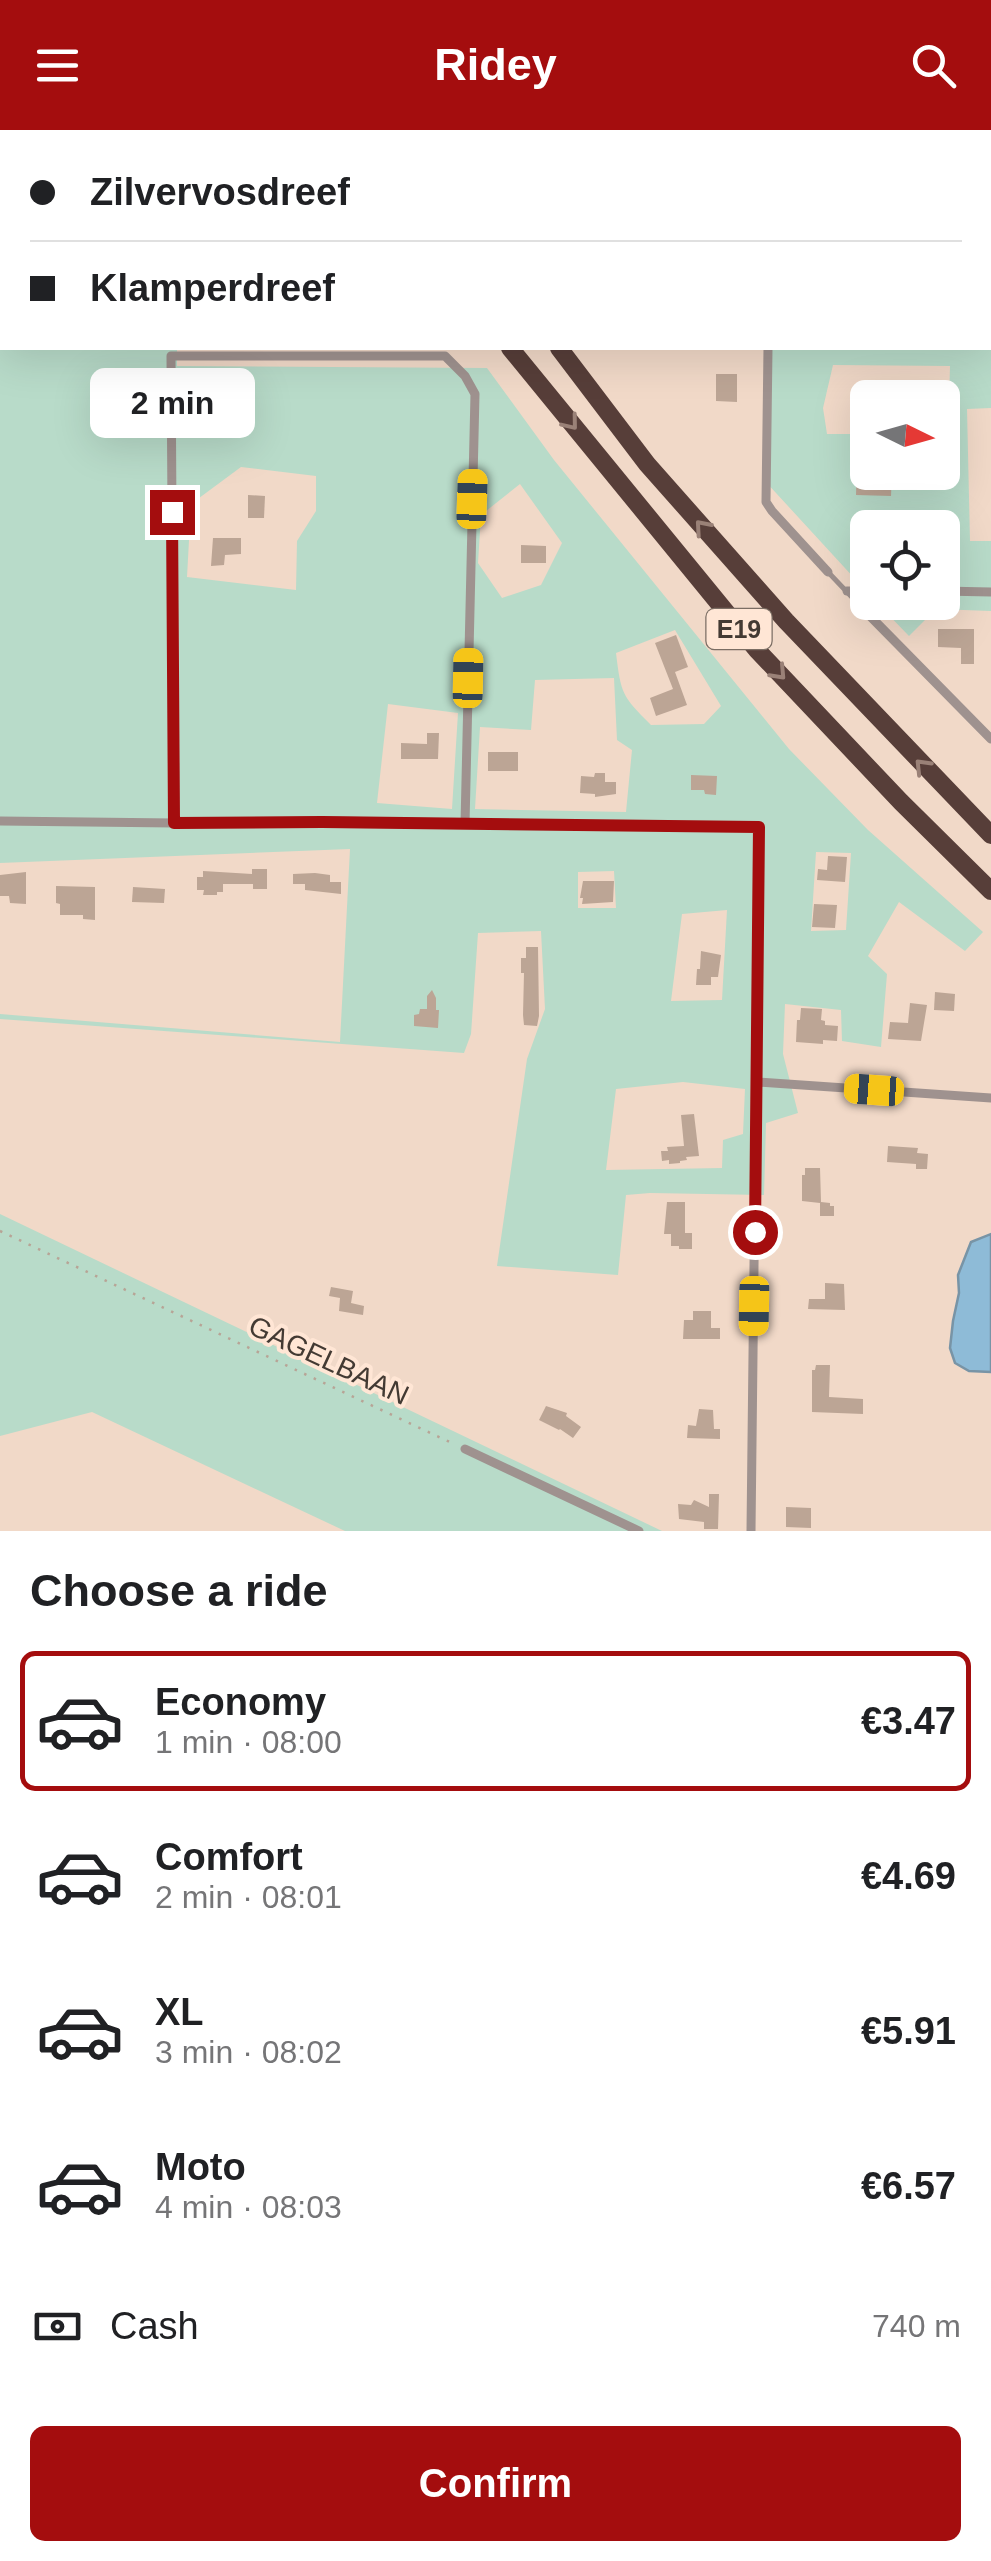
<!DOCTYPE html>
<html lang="en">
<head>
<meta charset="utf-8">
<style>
	:root { --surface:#fff; --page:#f6f6f6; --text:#202124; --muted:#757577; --line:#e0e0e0; --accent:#a40d0e }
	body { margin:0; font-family:Arial,sans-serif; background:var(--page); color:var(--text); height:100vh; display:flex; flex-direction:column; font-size:38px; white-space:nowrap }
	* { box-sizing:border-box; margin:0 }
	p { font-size:32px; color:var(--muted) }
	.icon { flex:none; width:55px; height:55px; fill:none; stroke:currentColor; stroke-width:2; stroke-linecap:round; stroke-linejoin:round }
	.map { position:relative; height:1401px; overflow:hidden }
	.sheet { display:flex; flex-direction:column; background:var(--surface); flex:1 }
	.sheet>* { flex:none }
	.hud { position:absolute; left:0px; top:0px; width:992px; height:220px; box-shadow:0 10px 40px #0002; display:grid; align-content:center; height:220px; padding:0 30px; background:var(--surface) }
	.needle { width:65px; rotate:95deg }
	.buttons { position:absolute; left:850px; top:250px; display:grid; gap:20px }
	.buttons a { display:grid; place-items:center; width:110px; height:110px; border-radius:15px; background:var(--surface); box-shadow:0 10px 40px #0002; font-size:50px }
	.end { position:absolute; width:45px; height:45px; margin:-22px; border:12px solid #a40d0e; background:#fff; box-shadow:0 0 0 5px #fff }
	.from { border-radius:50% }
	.bubble { position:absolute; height:70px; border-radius:15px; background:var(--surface); box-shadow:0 10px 40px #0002; font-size:32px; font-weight:700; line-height:70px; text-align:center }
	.car { position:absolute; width:30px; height:60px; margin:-30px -15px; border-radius:12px; box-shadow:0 0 8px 2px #0007; background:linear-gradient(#f5c518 24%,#345 0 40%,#f5c518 0 76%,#345 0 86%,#f5c518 0) }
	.hud b { display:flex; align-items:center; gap:35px; height:95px; font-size:38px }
	.hud b+b { border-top:2px solid var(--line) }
	.hud i { width:25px; height:25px; background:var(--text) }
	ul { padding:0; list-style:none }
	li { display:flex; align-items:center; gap:30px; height:140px; margin:0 20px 15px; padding:0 10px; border:5px solid transparent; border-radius:15px }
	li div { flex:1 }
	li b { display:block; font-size:38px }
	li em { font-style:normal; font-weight:700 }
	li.current { border-color:var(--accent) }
	li>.icon { width:90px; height:90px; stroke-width:1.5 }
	h2 { padding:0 30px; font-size:45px; line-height:120px }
	.pay { display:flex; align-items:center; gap:25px; height:110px; padding:0 30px; font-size:38px }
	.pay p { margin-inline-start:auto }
	.button { display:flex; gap:20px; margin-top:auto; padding:20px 30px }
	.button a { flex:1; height:115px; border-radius:15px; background:var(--accent); color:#fff; font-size:40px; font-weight:700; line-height:115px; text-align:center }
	header { display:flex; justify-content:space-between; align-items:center; height:130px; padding:0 30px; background:var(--accent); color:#fff; font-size:45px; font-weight:700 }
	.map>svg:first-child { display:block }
	.green { fill:#b8dbc9; fill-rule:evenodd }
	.water { fill:#8ebbd7; stroke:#7894a6; stroke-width:2.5 }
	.building { fill:#bca595 }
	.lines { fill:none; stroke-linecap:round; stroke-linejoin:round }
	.path { stroke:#b7a496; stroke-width:2.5; stroke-dasharray:2.5 8; stroke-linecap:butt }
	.lane { stroke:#9f928f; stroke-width:5 }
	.street { stroke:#9f928f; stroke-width:9 }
	.highway { stroke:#573e39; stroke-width:18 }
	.oneway { stroke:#9a8177 }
	.route { stroke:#a40d0e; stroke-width:12 }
	.labels { text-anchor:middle; stroke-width:8; stroke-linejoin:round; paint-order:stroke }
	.shield { fill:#ffe6d5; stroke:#7b6e64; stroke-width:2.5 }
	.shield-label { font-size:25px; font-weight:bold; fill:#433a33 }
	.street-label { font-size:28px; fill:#433a33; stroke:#ffe6d5 }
</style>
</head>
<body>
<header><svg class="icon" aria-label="menu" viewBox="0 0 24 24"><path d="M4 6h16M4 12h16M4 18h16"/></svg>Ridey<svg class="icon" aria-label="search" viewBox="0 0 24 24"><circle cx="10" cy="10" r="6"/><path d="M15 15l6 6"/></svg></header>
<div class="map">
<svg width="991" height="1401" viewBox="0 0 991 1401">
	<rect width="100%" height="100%" fill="#f1d9c8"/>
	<!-- green -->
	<g class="green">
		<path d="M0,0H308L307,2H2V78H0Z"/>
		<path d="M2,115V218H177V236L487,238L554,330L789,619L868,700L983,802L965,821L899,772L868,826L887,844L881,917L842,911L841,880L785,874L783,924L798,983L766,993L764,1065L650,1063L626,1065L618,1145L497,1136L527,929L545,879L541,801L478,803L471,904L464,923L0,889V884L340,912L350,719L0,733V116ZM241,337L316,346V381L297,411L296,460L187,447L191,374ZM520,354L562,413L541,455L502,468L478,433L481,385ZM675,500L721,576L704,594L651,595C622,566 621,564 616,523ZM614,548L617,610L632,620L626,682L475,679L480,597L531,600L535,550ZM388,574L458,583L452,679L377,673ZM816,722L851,723L846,800L811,801ZM614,741L616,778H578V742ZM727,780L722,870L671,871L682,784ZM683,952L745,959L743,1004L723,1010L722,1038L606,1040L616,959Z"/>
		<path d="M991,142V278L967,279L970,411H991V481L936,479L909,506L877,473L942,472V398H868L867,462L765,351L768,218H990ZM833,235L950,236L948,304L943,305L942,342H868L867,304H827L823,278Z"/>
		<path d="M0,1084L662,1401H345L92,1282L0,1306Z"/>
	</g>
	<!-- water -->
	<path class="water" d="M991,1104V1242L969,1241L955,1233L950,1218L953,1191L959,1163L958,1145L971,1112Z"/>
	<!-- building -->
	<g class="building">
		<path d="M716,244H737V272L716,271Z"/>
		<path d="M857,328H868V342H892L891,366L856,365Z"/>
		<path d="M248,365L265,366L264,388H248Z"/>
		<path d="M213,408H241V424L225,425L224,435L211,436Z"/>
		<path d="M521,415L546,416V433H521Z"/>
		<path d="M938,499H974V534H961V518L938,517Z"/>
		<path d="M676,505L688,537L675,542L687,575L656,586L650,568L673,559L655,513Z"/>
		<path d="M427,603H439L438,629H401V613L427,614Z"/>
		<rect x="488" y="622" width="30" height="19"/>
		<path d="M595,643H605V652H616V664L595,667V664L580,663L581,646L594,647Z"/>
		<path d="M691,645L717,646L716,665L705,664L704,660H691Z"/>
		<path d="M828,726L847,727L845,752L817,750L818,739L827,740Z"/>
		<path d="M252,739H267V759H253V754H223V762H217V765H203L204,760H197V747H203V741L252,744Z"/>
		<path d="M26,742V774L10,773L9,766H0V745Z"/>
		<path d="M315,743L330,745V752H341V764L305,760V754H293V744Z"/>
		<path d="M583,751H614L613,772L582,774L583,768H580Z"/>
		<path d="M56,756L95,757V790L83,789V785H60V774L56,773Z"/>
		<path d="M133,757L165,759L164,773L132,772Z"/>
		<path d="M814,774L837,775L835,798L812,797Z"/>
		<path d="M526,817H538L539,886L537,896L524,895L523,885L524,843H521V828H526Z"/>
		<path d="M701,821L721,825L718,847H711V855H696L697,839H700Z"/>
		<path d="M432,860L436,868V880H439L438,898L414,896V885L419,884L420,879H427V866Z"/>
		<path d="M935,862L955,864L954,881L934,880Z"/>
		<path d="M910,873L927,875L921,911L888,909L890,892L908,893Z"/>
		<path d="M801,878L822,879L821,890L825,891V895L838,896L837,911L823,910V914L796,912L797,890H800Z"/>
		<path d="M694,984L699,1026L686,1027L687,1030L680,1031V1033L669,1034V1030L662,1031L661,1021H668L667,1017L684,1016L681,985Z"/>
		<path d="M888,1016L918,1018L917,1023L928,1024L927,1039H916V1034L887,1032Z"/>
		<path d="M805,1038H820L821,1072L830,1073V1076H834V1086H820V1073L802,1071V1045H805Z"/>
		<path d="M667,1072H685V1103H692V1119H679V1116H671V1104H664Z"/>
		<path d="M825,1153L844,1154L845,1180L808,1179L809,1169H825Z"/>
		<path d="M331,1157L353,1161L351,1173L364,1176L363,1185L339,1181L340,1168L329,1166Z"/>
		<path d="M693,1181H711V1198H720V1209H683L684,1190H693Z"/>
		<path d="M816,1235H830L829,1267L863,1269V1284L812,1282V1240H815Z"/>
		<path d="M546,1276L567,1283L566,1286L581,1297L573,1308L560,1299L559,1300L539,1290Z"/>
		<path d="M699,1279L713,1280L714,1299H720V1309L687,1308L688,1295L696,1296Z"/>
		<path d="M709,1364H719L718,1399H704V1392L679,1389L678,1374L691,1375L694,1370L709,1377Z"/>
		<path d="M786,1377L811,1378V1398L786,1397Z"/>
	</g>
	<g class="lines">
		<!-- path -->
		<path class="path" d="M0,1101L456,1315"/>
		<!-- lane -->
		<path class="lane" d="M828,442L866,482"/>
		<!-- street -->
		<g class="street">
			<path d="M714,2L739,0"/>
			<path d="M883,2V0"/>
			<path d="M0,90H2"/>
			<path d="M768,218L766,372L772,381L828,442"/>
			<path d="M847,461H868"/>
			<path d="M942,461L991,462"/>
			<path d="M866,482L991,609"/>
			<path d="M0,691L174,693L322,691L759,697L751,1401"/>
			<path d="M174,693L171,226H445L465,246L475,264L465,694"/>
			<path d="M757,952L991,968"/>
			<path d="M465,1319L639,1401"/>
		</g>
		<!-- highway -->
		<g class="highway">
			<path d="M355,0L356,2"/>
			<path d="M405,0L407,2"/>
			<path d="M510,218L757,520L901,672L991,761"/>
			<path d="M559,218L647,334L786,491L991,705"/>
		</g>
	</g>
	<!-- one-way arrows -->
	<defs><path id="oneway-chevron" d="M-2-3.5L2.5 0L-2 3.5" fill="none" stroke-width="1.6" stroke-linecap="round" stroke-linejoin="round" transform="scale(2.5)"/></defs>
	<g class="oneway">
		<use href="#oneway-chevron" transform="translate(571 293) rotate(51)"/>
		<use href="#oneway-chevron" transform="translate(702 397) rotate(-131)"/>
		<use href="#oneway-chevron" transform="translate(779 543) rotate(47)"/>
		<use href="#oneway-chevron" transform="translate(922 636) rotate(-134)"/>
	</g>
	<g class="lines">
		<!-- route -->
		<path class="route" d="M172,382L174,693L322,692L759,697L755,1102"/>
	</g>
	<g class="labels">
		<!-- shield labels -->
		<rect class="shield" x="706.5" y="479" width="65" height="40" rx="8"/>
		<g class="shield-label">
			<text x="739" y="508">E19</text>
		</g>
		<!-- street labels -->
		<g class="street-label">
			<text transform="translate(329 1230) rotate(25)" y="10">GAGELBAAN</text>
		</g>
	</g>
</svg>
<div class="buttons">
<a><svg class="needle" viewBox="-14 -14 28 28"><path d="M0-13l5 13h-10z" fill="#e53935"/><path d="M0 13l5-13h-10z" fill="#757577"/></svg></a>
<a><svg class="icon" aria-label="locate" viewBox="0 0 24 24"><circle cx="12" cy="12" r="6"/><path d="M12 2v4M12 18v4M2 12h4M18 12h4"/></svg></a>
</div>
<i class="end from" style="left:755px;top:1102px"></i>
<i class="end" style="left:172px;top:382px"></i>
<div class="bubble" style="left:90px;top:238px;width:165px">2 min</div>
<i class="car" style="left:472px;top:369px;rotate:2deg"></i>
<i class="car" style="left:468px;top:548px;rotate:1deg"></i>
<i class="car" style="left:874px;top:960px;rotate:274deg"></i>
<i class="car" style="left:754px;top:1176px;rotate:181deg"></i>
<div class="hud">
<b><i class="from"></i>Zilvervosdreef</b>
<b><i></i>Klamperdreef</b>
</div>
</div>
<section class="sheet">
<h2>Choose a ride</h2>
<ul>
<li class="current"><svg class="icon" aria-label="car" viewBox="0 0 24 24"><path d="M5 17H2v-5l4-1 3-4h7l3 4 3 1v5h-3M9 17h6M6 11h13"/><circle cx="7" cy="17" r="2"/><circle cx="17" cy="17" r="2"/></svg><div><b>Economy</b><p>1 min · 08:00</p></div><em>€3.47</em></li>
<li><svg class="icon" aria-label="car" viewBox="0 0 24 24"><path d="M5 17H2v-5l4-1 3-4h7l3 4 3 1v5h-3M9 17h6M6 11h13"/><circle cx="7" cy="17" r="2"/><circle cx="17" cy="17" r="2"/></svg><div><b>Comfort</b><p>2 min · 08:01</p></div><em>€4.69</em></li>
<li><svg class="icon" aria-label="car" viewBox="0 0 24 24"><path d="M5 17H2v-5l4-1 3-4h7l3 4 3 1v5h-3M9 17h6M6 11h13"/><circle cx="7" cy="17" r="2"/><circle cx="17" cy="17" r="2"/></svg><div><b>XL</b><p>3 min · 08:02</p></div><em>€5.91</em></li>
<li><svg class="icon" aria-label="car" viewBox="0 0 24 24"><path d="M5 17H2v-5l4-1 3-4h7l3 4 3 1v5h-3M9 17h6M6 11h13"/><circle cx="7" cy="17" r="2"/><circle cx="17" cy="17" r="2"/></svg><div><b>Moto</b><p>4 min · 08:03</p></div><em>€6.57</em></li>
</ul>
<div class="pay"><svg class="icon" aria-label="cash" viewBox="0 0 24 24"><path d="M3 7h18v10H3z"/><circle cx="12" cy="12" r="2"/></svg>Cash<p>740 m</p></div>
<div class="button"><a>Confirm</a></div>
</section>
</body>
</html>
